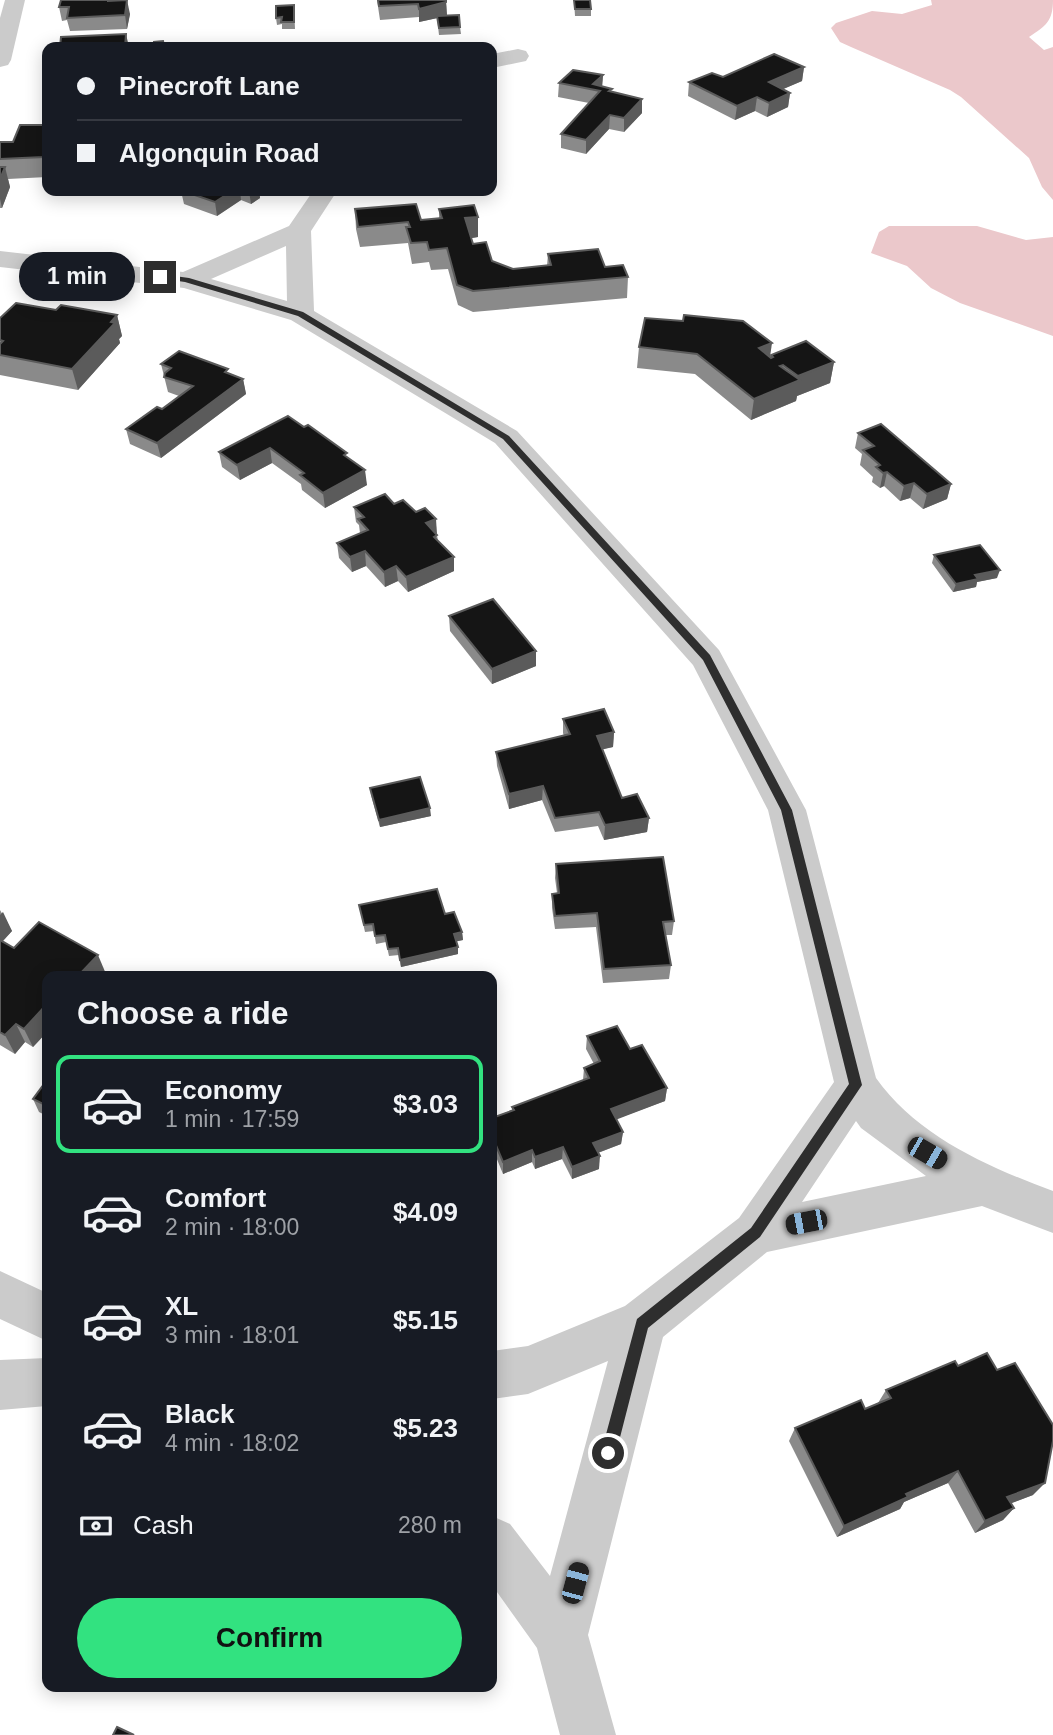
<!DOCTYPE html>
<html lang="en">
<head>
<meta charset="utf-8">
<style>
	:root { --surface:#171b24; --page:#20242c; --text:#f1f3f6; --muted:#9ea1a6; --line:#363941; --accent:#32e280 }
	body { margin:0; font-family:Helvetica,sans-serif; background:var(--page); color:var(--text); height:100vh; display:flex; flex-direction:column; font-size:26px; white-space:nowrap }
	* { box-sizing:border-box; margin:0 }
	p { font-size:23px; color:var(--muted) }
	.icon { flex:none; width:38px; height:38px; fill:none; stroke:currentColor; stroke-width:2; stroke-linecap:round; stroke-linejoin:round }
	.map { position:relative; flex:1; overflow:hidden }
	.panel { position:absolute; left:42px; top:971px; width:455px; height:721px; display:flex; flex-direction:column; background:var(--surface); border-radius:14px; box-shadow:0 4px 18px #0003 }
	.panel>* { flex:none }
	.top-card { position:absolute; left:42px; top:42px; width:455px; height:154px; border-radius:14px; box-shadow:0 4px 18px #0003; display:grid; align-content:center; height:154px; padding:0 35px; background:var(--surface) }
	.end { position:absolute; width:32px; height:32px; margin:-16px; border:9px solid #2e2e2e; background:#fff; box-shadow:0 0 0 4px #fff }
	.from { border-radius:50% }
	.bubble { position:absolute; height:49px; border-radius:24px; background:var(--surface); box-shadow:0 4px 18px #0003; font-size:23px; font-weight:700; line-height:49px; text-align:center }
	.car { position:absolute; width:21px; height:42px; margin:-21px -10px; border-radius:9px; box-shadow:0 0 5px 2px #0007; background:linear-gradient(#222 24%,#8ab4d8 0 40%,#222 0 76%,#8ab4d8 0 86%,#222 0) }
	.top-card b { display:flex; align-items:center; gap:24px; height:66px; font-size:26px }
	.top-card b+b { border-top:2px solid var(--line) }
	.top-card i { width:18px; height:18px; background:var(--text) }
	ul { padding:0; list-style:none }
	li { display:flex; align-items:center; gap:21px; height:98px; margin:0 14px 10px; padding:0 21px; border:4px solid transparent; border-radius:14px }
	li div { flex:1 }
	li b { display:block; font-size:26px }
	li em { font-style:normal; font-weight:700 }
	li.selected { border-color:var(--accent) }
	li>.icon { width:63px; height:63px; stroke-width:1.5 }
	h2 { padding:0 35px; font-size:32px; line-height:84px }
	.pay { display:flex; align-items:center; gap:18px; height:77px; padding:0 35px; font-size:26px }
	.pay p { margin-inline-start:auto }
	.button { display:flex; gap:14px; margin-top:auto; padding:14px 35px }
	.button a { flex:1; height:80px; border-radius:42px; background:var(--accent); color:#111; font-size:28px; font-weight:700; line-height:80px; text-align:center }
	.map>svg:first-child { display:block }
	.water { fill:#ebc8cb }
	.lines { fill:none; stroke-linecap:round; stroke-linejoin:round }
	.street { fill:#cbcbcb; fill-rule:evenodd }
	.wall { fill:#8a8a8a }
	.shaded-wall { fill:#5b5b5b }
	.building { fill:#151515; stroke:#5b5b5b; stroke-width:2 }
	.route { fill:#2e2e2e }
</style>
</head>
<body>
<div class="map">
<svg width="1053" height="1735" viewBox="0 0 1053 1735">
	<rect width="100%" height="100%" fill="#fff"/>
	<!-- water -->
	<g class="water">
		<path d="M931,0H1053C1053,21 1046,26 1029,37L1044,50L1053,47V200L1042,187L1029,158L961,97L950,90L851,47L840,42L831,28L836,23L872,11L902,14L932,5Z"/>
		<path d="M889,226H977L1026,240L1053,237V336L960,303L931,288L907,266L871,253L879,232Z"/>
	</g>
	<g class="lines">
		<!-- street -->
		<g class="street">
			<path d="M5,0H25L11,60L8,65L0,67V18Z"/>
			<path d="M518,49L526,51L529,56L526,61L492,68V54Z"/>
			<path d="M313,191H337L311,231L314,311L517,431L719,650L806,810L876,1078C917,1136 988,1167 1053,1191V1233L982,1206L767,1252L663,1337L588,1635L616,1735H560L537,1648L492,1585V1516L510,1524L550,1576L608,1361L528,1394L492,1399V1351L528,1346L625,1306L739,1218L834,1082L768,810L693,665L495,443L291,320L184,288L0,267V251L183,272L289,226ZM286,246L287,301L211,279ZM856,1121L861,1128L926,1176L802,1202Z"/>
			<path d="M0,1271L47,1293V1341L0,1319Z"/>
			<path d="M47,1358V1406L0,1410V1360Z"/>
		</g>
	</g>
	<!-- wall -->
	<g class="wall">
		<path d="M61,0H113L130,14L127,29L70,31L67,20L62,21L59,7Z"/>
		<path d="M377,0H446L447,16L460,27L461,34L439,35L437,18L419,22V17L380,20Z"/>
		<path d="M574,0L591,9V16H575Z"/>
		<path d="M294,5L295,29H282V24L277,25L276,18Z"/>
		<path d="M804,67L802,81L783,89L790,93L788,107L767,117L755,111L735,120L688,96L689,82Z"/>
		<path d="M603,75L602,86L612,92L642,99V113L624,132L609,129L586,154L561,148V134L589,103L558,97L559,83Z"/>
		<path d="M47,125V177L8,179L10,187L2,208H0V142H13Z"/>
		<path d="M181,191H259L260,198L251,204L241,200L217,216L184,204Z"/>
		<path d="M355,209L421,220L439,218V209L478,217V237L471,238L473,244L492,261L513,269L547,266L548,254L605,267L628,277L627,298L473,312L458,305L448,269L431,270L429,262L412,264L408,243L360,247L356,229Z"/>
		<path d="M56,310L117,315L122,336L119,339L120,343L78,390L0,375V318Z"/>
		<path d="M639,347L770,357L771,355L834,362L830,383L797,396L796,401L751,420L695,374L637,368Z"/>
		<path d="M161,364L229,373L243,379L246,394L161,458L130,444L126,429L162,409L179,396L168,392Z"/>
		<path d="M288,416L348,458L367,485L325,508L302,490L301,484L272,463L240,480L222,467L219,452Z"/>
		<path d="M858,433L951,484L947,499L923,509L910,498L900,501L884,486L880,488L872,482L873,477L860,465L862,454L855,448Z"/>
		<path d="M394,504L437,535L438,541L454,571L408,592L398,581L385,587L366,566L352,572L339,558L337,543L360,533L359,525L356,522L354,507Z"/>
		<path d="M934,555L997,578L977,582L976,587L953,592L932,563Z"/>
		<path d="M449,616L536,651V666L492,684L450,631Z"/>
		<path d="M563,719L614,732L613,747L602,749L622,798L649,818L647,832L604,840L598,826L555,832L542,800L509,809L497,766L496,752L564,736L563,733Z"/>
		<path d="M370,788L431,816L380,827L371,795Z"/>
		<path d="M556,864L674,921L672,935H666L671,965L669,979L603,983L596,927L555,929L552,908V894L557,893L555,878Z"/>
		<path d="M359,905L445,914L462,932L463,940L456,941L458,954L401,967L399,955L389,956L386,942L376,944L374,931L365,932Z"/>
		<path d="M0,910L12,931L3,941L14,948L106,974L47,976V1032L33,1047L25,1042L15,1054L0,1045Z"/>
		<path d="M587,1036L630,1049L667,1088L665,1101L616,1119L623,1132L621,1144L598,1153L599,1169L572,1179L562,1159L535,1169L532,1162L503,1174L492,1147V1118L512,1110V1107L583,1080L584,1068L594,1064L586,1049Z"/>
		<path d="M47,1080V1116L39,1112L33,1099Z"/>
		<path d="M886,1390L1033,1495L1011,1503L1014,1508L1003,1520L975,1533L948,1483L904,1502L900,1509L837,1537L789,1441L795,1428L865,1409L878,1403Z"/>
	</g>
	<!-- shaded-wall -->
	<g class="shaded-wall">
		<path d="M127,0L130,14L127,29L125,15Z"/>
		<path d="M446,2L447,16L419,22V9Z"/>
		<path d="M126,34L129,47H125Z"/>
		<path d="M804,67L802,81L767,96L769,82Z"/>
		<path d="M603,75L602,88L593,84Z"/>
		<path d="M790,93L788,107L767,117L769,103Z"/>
		<path d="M757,97L755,111L735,120L737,106Z"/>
		<path d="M642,99V113L624,132V118Z"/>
		<path d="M610,115L609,129L586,154V140Z"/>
		<path d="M47,147V171L44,157Z"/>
		<path d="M5,167L10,187L2,208L0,199V179Z"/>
		<path d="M232,191H240L241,200L217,216L215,202Z"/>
		<path d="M249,191H259L260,198L251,204Z"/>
		<path d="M478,217V237L466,239L465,218Z"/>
		<path d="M117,315L122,336L119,339L120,343L78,390L72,369Z"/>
		<path d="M772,343L769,364L759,348Z"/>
		<path d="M834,362L830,383L797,396L796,401L751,420L754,399L798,381V376Z"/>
		<path d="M243,379L246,394L161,458L157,443Z"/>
		<path d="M270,448L272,463L240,480L237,465Z"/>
		<path d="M365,470L367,485L325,508L323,493Z"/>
		<path d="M887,472L884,486L880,488L883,473Z"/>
		<path d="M914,483L910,498L900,501L904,486Z"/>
		<path d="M951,484L947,499L923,509L927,494Z"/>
		<path d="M436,519L437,534L426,523Z"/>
		<path d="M365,551L366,566L352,572L350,557Z"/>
		<path d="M454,557V571L408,592L406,577Z"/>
		<path d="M396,566L398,581L385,587L384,572Z"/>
		<path d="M1000,570L997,578L977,582L976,587L953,592L956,584L975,575Z"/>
		<path d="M536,651V666L492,684V669Z"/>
		<path d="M614,732L613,747L596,751L597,736Z"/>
		<path d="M543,786L542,800L509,809V794Z"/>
		<path d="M430,808L431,816L380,827L379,820Z"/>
		<path d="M649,818L647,832L604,840L605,825Z"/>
		<path d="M3,912L12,931L0,944V915Z"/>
		<path d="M462,932L463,940L454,942V934Z"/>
		<path d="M458,947V954L401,967L400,960Z"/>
		<path d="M98,955L106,974L103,976H78Z"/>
		<path d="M47,1004V1032L33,1047L24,1029Z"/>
		<path d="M16,1024L25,1042L15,1054L5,1035Z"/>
		<path d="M667,1088L665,1101L610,1122L611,1109Z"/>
		<path d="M623,1132L621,1144L592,1155L593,1143Z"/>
		<path d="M563,1147L562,1159L535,1169V1157Z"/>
		<path d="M532,1150V1162L503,1174V1162Z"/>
		<path d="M600,1156L599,1169L572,1179V1167Z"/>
		<path d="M958,1471L948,1483L904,1502L900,1509L837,1537L844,1526L906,1494Z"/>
		<path d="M1045,1483L1033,1495L996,1509L1007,1497Z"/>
		<path d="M1014,1508L1003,1520L975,1533L985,1521Z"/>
	</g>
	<!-- building -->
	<g class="building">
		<path d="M61,0H108V1L127,0L125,15L67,18L69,7H59Z"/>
		<path d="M378,0H446V2L419,9L418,4L379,6Z"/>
		<path d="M574,0H590L591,9H575Z"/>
		<path d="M294,5V22H281L282,17L276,18V6Z"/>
		<path d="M459,15L460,27L439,28L437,16Z"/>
		<path d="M126,34L125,47H60L61,37Z"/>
		<path d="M163,41L164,47H154V42Z"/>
		<path d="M774,54L804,67L769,82L790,93L769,103L757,97L737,106L689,82L712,73L723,77Z"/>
		<path d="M573,70L603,75L593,84L612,89L609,91L642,99L624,118L610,115L586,140L561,134L600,91L559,83Z"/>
		<path d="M20,125H47V147L44,157L0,159V142H13Z"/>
		<path d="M0,167H5L0,179Z"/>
		<path d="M183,191H232L215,202Z"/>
		<path d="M416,204L421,220L442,218L439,209L474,205L478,217L465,218L473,244L486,242L492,261L513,269L551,265L548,254L598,249L605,267L623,265L628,277L473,291L457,285L447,248L429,250L427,242L411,243L406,227H410L408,222L358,227L355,209Z"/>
		<path d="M16,303L56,310L61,305L117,315L111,322L115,323L72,369L0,355V344L3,341L0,340V318Z"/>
		<path d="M684,315L743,321L772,343L759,348L771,358L773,357L771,355L806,341L834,362L798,376L783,365L780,366L800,380L754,399L697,354L639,347L645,318L683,321Z"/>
		<path d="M179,351L228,369L225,372L243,379L157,443L126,429L157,407L162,409L193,386L164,377L165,373L171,368L161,364Z"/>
		<path d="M288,416L304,427L308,425L347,453L344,455L365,470L323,493L300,475L304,473L270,448L237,465L219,452Z"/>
		<path d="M881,424L951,484L927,494L914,483L904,486L887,472L883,473L876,467L880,465L863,450L874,446L858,433Z"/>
		<path d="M385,494L394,504L403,500L416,512L425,508L436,519L426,523L437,535L434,537L454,557L406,577L396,566L384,572L365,551L350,557L337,543L368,530L358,519L364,517L354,507Z"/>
		<path d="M980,545L1000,570L975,575L978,579L956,584L934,555Z"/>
		<path d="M493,599L536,651L492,669L449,616Z"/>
		<path d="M604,709L614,732L597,736L622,798L637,794L649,818L605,825L599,812L555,818L543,786L509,794L496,752L570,734L563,719Z"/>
		<path d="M420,777L430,808L379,820L370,788Z"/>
		<path d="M663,857L674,921L663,922L671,965L604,969L597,913L555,916L552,894L559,893L556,864Z"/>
		<path d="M437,889L445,914L454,912L462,932L454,934L458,947L400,960L398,948L388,949L385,935L375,936L373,924L364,925L359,905Z"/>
		<path d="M39,922L98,955L78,976H47V1004L24,1029L16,1024L5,1035L0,1032V940L14,948Z"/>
		<path d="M617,1026L630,1049L642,1045L667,1088L611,1109L623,1132L593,1143L600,1156L572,1167L563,1147L535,1157L532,1150L503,1162L492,1136V1118L514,1110L512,1107L589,1078L584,1068L600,1061L587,1036Z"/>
		<path d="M47,1080V1106L33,1099Z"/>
		<path d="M987,1353L997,1370L1015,1363L1053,1425V1441L1045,1483L1007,1497L1014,1508L985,1521L958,1471L906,1494L908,1497L844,1526L795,1428L861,1400L865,1409L891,1398L886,1390L955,1361L958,1366Z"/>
		<path d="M117,1727L134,1735H113Z"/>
	</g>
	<!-- route -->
	<path class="route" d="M160,274L189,278L303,312L509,436L710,655L792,810L862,1085L760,1237L648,1328L616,1453L614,1459L608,1461L603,1459L601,1453L637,1319L751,1228L849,1084L781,810L703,660L503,439L298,316L185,282L157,278Z"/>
</svg>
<i class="end from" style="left:608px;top:1453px"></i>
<i class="end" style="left:160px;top:277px"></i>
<div class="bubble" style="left:19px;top:252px;width:116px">1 min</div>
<i class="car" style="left:927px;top:1153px;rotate:120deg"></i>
<i class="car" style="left:806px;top:1222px;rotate:259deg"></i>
<i class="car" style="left:575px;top:1583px;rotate:15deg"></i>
<div class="top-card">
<b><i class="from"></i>Pinecroft Lane</b>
<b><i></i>Algonquin Road</b>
</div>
<section class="panel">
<h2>Choose a ride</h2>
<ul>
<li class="selected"><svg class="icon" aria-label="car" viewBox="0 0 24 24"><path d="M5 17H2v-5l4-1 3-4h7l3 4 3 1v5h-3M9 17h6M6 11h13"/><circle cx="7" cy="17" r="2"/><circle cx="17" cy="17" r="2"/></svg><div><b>Economy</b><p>1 min · 17:59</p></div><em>$3.03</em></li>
<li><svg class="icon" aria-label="car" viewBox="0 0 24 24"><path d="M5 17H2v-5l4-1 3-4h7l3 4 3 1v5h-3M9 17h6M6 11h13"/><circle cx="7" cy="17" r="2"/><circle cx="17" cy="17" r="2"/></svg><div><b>Comfort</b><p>2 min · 18:00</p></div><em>$4.09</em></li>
<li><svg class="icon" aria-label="car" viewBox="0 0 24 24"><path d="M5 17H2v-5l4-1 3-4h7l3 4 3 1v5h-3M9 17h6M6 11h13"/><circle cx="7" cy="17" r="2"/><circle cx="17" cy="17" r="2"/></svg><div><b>XL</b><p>3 min · 18:01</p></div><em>$5.15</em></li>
<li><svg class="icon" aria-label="car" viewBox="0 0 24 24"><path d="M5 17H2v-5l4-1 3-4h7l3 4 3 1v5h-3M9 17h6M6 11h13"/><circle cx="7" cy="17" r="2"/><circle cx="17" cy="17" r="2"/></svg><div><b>Black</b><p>4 min · 18:02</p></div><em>$5.23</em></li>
</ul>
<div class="pay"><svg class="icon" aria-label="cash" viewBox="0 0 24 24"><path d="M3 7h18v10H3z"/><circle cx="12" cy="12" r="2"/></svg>Cash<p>280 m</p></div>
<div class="button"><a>Confirm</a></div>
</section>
</div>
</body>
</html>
